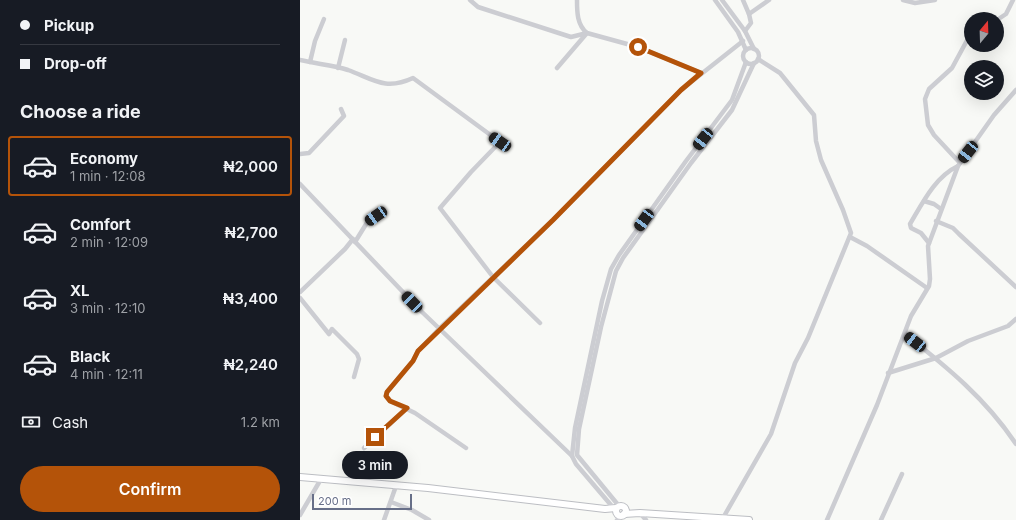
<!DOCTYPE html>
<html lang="en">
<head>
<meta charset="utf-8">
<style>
	:root { --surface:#171b24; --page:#242831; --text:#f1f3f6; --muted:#9ea1a6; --line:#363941; --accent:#b45309 }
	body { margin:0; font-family:Inter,sans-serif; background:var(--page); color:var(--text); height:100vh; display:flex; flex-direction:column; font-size:15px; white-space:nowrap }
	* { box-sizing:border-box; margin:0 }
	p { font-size:13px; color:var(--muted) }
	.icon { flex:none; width:22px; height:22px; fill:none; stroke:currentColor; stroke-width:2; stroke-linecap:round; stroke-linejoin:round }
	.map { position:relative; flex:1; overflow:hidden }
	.panel { display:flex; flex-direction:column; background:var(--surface); width:300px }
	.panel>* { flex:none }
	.hud { display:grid; align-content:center; height:88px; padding:0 20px; background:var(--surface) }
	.needle { width:26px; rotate:19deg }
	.fabs { position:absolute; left:664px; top:12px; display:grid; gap:8px }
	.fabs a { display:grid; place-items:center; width:40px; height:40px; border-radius:50%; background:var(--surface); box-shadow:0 4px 16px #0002; font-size:20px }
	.scale { position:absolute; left:12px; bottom:10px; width:100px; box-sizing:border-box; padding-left:4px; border:2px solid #676f88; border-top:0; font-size:11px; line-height:14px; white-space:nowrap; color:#676f88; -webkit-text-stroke:3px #fff; paint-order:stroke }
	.end { position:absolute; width:18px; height:18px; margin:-9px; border:5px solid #b45309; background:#fff; box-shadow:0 0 0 2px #fff }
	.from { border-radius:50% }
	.bubble { position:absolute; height:28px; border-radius:14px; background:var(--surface); box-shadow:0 4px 16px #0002; font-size:13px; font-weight:600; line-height:28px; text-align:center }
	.car { position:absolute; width:12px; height:24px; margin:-12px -6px; border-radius:5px; box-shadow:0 0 3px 1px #0007; background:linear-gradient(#222 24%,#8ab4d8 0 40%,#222 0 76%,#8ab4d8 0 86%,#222 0) }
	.hud b { display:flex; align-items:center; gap:14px; height:38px; font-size:15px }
	.hud b+b { border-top:1px solid var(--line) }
	.hud i { width:10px; height:10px; background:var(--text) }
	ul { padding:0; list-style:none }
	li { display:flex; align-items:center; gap:12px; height:60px; margin:0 8px 6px; padding:0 12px; border:2px solid transparent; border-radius:4px }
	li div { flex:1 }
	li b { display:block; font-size:15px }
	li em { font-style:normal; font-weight:600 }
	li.current { border-color:var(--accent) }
	li>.icon { width:36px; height:36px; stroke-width:1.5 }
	h2 { padding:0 20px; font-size:18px; line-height:48px }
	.pay { display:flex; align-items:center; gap:10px; height:44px; padding:0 20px; font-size:15px }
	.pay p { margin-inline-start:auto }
	.primary-button { display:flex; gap:8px; margin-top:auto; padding:8px 20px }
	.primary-button a { flex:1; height:46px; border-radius:24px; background:var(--accent); color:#fff; font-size:16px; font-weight:600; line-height:46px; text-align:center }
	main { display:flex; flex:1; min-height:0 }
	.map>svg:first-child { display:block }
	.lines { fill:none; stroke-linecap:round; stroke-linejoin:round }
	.major-casing { stroke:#bcbec3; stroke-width:8 }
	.minor { stroke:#cccdd2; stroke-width:4.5 }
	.major { stroke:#fff; stroke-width:6 }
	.route { stroke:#b45309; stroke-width:5 }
</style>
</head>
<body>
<main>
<section class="panel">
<div class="hud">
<b><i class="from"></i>Pickup</b>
<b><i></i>Drop-off</b>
</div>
<h2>Choose a ride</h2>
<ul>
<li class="current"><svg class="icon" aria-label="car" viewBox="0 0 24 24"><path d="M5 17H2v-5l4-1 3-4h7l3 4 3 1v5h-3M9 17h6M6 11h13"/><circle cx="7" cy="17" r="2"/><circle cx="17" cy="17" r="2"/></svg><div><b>Economy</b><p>1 min · 12:08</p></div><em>₦2,000</em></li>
<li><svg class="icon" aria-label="car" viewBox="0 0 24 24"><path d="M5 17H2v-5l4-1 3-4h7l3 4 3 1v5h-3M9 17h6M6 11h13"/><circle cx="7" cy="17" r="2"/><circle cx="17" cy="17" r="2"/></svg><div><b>Comfort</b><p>2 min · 12:09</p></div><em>₦2,700</em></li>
<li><svg class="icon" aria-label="car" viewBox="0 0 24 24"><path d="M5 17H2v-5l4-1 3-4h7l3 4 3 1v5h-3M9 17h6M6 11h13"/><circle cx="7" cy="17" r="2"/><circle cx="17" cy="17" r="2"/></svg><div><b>XL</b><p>3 min · 12:10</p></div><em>₦3,400</em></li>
<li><svg class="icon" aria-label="car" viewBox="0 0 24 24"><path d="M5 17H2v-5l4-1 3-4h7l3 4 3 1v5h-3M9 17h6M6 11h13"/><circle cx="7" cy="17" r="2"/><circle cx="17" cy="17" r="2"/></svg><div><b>Black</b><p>4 min · 12:11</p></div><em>₦2,240</em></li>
</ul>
<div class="pay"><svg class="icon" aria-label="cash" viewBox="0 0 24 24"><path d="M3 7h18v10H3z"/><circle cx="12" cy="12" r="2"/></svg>Cash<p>1.2 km</p></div>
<div class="primary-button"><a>Confirm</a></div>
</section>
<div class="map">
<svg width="716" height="520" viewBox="0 0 716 520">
	<rect width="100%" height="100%" fill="#f8f9f6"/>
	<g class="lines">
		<defs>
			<g id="major">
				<path d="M0,477L128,488L305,509L316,508"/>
				<circle cx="321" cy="511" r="5"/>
				<path d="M324,514L340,513L449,520"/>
			</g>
		</defs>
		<!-- major casing -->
		<use href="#major" class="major-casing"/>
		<!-- minor -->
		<g class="minor">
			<path d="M170,0L178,7L271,37L287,33L257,68"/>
			<path d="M277,0C277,12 277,25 287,33L338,47L401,73"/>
			<path d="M415,0L438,32L446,50"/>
			<path d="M422,0L445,31L454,49"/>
			<path d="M443,0L449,14L451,23L445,31"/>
			<path d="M603,0L615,3L635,0"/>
			<path d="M449,14L469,0"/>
			<path d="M697,20L706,14L713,0"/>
			<circle cx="451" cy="56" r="8"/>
			<path d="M0,60C16,64 33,65 48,70C73,79 85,91 113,78L200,142L171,172L140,208L193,277L240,323"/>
			<path d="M10,62L15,41L24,19"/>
			<path d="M38,68L45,40"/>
			<path d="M0,154L9,153L44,116L41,109"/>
			<path d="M660,163L634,135L628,125L625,99L629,89L652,68L671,33"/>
			<path d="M0,184L122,312L272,456"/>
			<path d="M624,201L634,204L641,209"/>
			<path d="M636,221L653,228L659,234L716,287"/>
			<path d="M550,237L567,246L627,288"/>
			<path d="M55,242L68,221L84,210"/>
			<path d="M629,243L621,233L611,228L610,224C623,202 635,177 658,166"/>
			<path d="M0,292L45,249L53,239"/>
			<path d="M0,298L29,334L32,329L57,354L59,359L54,377"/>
			<path d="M605,334C647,367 686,399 716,444"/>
			<path d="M588,373L636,358L668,341L708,326L716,319"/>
			<path d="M64,448L107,408"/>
			<path d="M166,448L115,413L90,401L86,396L87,392L113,361L118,351L139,329L253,220L381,90L443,41"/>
			<path d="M91,502L112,510L129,520"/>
			<path d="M319,506L277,455L279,429L301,327L316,271L323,258L391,163L432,110L454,63"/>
			<path d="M316,511L276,464L272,456L275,428L302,301L311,269L319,255L386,161L432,100L446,62"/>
			<path d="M340,513L346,520"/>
			<path d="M0,515L21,479"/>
			<path d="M423,518L471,434L495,363L508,338L551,233L543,210L521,160L516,141L514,115L480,73L458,59"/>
			<path d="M84,520L96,486"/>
			<path d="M317,520L321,516"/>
			<path d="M527,520L577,405L611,316L629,286L630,279L628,246L658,166L694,115L716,90"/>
			<path d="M581,520L602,474"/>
		</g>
		<!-- major -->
		<use href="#major" class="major"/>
	</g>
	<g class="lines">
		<!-- route -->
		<path class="route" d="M75,437L107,408L90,401L86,396L87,392L113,361L118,351L253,220L381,90L401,73L338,47"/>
	</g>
</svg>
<div class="fabs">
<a><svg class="needle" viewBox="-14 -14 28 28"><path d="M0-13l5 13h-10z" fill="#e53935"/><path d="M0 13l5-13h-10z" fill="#9ea1a6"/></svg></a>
<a><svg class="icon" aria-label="layers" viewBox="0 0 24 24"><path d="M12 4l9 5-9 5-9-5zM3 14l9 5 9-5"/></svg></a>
</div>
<div class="scale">200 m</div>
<i class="end from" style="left:338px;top:47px"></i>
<i class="end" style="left:75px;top:437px"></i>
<div class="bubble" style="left:42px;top:451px;width:66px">3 min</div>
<i class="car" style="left:403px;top:139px;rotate:218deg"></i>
<i class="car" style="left:200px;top:142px;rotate:304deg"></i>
<i class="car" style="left:668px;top:152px;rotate:218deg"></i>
<i class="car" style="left:76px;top:216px;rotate:236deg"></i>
<i class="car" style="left:344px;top:220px;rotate:216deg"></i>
<i class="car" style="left:112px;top:302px;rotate:316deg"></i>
<i class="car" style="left:615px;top:342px;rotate:308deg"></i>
</div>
</main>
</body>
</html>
